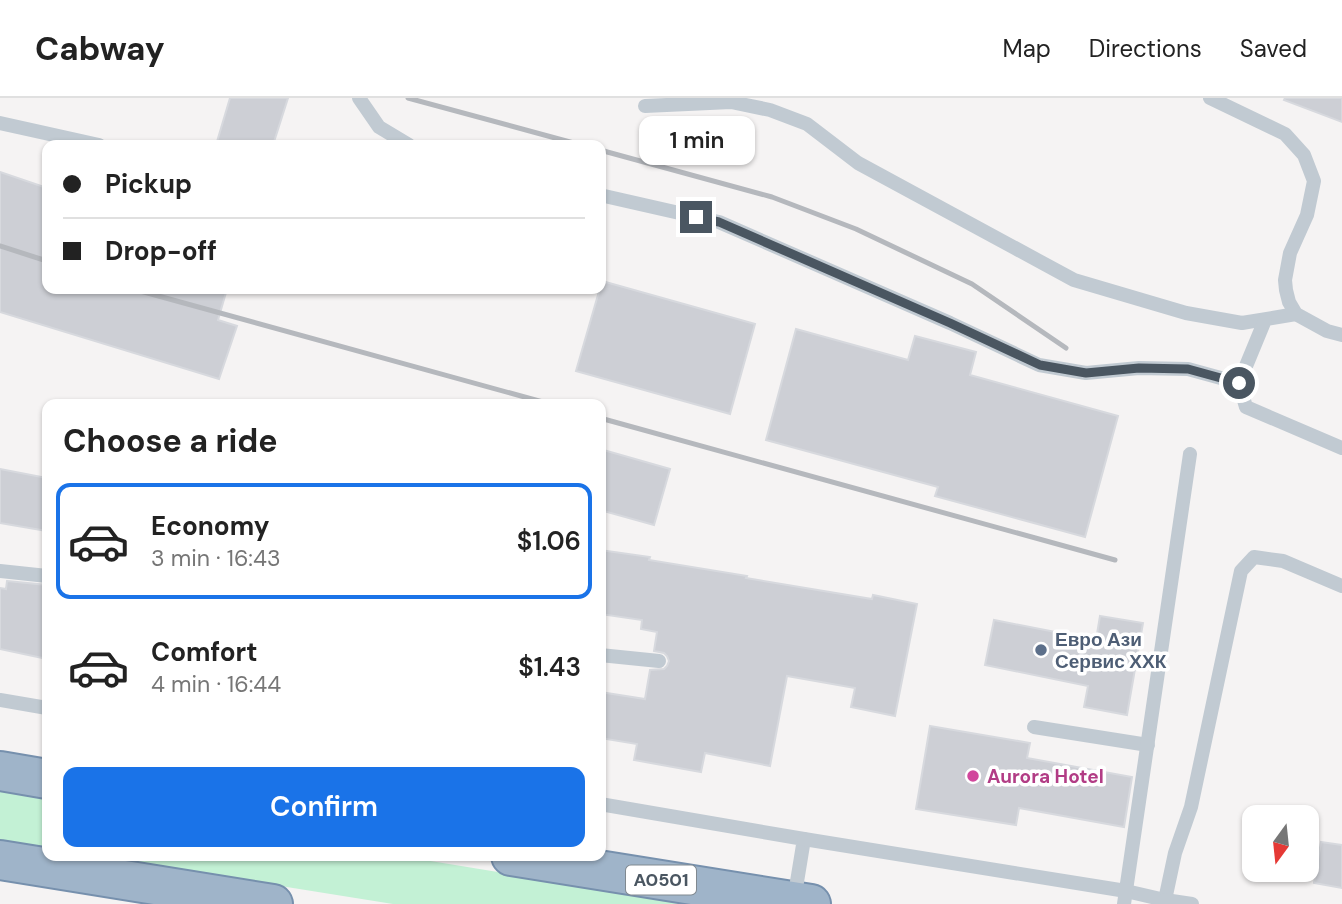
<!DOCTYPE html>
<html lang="en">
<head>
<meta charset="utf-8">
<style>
	:root { --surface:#fff; --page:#f6f6f6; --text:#222; --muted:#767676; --line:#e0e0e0; --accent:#1a73e8 }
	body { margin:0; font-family:"DM Sans",sans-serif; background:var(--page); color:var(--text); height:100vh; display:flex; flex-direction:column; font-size:26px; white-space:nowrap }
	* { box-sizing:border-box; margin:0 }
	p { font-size:23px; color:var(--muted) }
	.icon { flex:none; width:38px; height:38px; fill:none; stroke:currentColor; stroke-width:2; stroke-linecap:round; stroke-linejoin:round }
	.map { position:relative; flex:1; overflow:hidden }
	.side { position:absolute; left:42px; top:301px; width:564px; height:462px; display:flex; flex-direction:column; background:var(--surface); border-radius:14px; box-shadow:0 2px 5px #0004 }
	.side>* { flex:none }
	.top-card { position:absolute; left:42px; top:42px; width:564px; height:154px; border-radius:14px; box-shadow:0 2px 5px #0004; display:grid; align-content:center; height:154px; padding:0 21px; background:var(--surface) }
	.needle { width:46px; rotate:195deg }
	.controls { position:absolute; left:1242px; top:707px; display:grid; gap:14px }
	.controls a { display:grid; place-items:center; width:77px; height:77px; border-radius:14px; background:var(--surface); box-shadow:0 2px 5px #0004; font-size:35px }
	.end { position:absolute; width:32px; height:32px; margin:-16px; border:9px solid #4a5661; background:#fff; box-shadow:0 0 0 4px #fff }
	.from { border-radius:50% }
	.bubble { position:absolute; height:49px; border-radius:14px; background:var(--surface); box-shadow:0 2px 5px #0004; font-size:23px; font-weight:600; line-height:49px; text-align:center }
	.top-card b { display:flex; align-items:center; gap:24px; height:66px; font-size:26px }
	.top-card b+b { border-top:2px solid var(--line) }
	.top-card i { width:18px; height:18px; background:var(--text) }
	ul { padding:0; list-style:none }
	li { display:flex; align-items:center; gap:21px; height:116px; margin:0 14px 10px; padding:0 7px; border:4px solid transparent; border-radius:14px }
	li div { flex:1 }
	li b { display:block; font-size:26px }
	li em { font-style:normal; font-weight:600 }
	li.active { border-color:var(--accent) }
	li>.icon { width:63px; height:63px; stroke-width:1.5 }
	h2 { padding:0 21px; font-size:32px; line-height:84px }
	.button { display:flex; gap:14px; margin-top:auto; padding:14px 21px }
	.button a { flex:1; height:80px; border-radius:14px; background:var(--accent); color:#fff; font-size:28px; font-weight:600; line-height:80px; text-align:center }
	header { display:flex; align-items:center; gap:42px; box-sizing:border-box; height:98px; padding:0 35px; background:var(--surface); border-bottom:2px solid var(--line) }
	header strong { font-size:33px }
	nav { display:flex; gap:38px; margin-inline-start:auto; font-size:24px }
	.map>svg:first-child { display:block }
	.green { fill:#c3f1d5 }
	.building { fill:#cdcfd5; stroke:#d7d9de; stroke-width:2 }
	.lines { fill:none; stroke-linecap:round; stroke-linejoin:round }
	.trunk-casing { stroke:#7690ad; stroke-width:42 }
	.service { stroke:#c1cad2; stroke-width:14 }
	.trunk { stroke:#9fb4c9; stroke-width:38 }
	.rail { stroke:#b5b8bd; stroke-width:5 }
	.route { stroke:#4a5661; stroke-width:9 }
	.service-dot { fill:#5c6f8a; stroke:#fff; stroke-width:2.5 }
	.hotel-dot { fill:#d1479c; stroke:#fff; stroke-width:2.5 }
	.labels { text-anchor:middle; stroke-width:7; stroke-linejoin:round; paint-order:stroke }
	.shield { fill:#fff; stroke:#808990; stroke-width:2 }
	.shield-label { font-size:18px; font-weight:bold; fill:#4a5661 }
	.service-label { font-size:19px; font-weight:bold; fill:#4e5e75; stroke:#fff; text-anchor:start }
	.hotel-label { font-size:19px; font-weight:bold; fill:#b23c85; stroke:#fff; text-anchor:start }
</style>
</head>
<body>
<header>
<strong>Cabway</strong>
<nav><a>Map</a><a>Directions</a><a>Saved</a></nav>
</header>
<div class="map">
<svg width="1342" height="806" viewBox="0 0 1342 806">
	<rect width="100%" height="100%" fill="#f5f3f3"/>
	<!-- green -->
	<g class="green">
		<path d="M0,693L47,701V750L0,743Z"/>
		<path d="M94,758H400L694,806H393Z"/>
	</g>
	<!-- building -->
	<g class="building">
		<path d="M230,0H288L273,47H216Z"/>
		<path d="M1285,0H1342V24L1284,2Z"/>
		<path d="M0,74L47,90V191H227L218,222L237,228L219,281L0,214Z"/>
		<path d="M602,183L755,226L730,316L576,273Z"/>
		<path d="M796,231L908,262L915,238L976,254L970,277L1118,318L1085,439L935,398L938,389L766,342Z"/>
		<path d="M600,351L670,371L654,427L600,412Z"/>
		<path d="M0,371L47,380V433L0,425Z"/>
		<path d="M600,452L650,459L649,462L747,478L746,480L872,501L873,497L917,506L895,618L851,609L855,590L787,578L770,668L705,655L701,674L634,662L637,646L600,640V594L645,601L650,572L664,571L667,568L669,563L667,558L664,555L654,553L657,534L641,531L642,522L600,516Z"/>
		<path d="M7,483L47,487V561L0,551V490L6,491Z"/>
		<path d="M1100,518L1143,525L1127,617L1084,609L1088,588L985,567L994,522L1096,542Z"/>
		<path d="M930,628L1030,645L1027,660L1132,679L1124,729L1019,710L1016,727L916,711Z"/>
		<path d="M1321,744L1342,747V790L1314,785Z"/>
	</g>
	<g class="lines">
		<defs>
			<g id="trunk">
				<path d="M0,673L47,681"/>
				<path d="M511,758L811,806"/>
				<path d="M0,762L273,806"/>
			</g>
		</defs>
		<!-- trunk casing -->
		<use href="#trunk" class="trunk-casing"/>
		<!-- service -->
		<g class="service">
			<path d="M359,0L379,29L409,47"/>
			<path d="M1210,0L1285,36L1304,57L1314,83L1307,117L1290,155L1285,182L1286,192L1289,204L1296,216L1327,233L1342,237"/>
			<path d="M645,8L731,4L770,12L807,26L858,65L1074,182L1186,215L1242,225L1296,216"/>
			<path d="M0,25L99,47"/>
			<path d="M600,97L719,124L950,225L1039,267L1086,275L1139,270L1188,271L1239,285L1246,309L1342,350"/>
			<path d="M1239,285L1265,222"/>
			<path d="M0,473L47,478"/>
			<path d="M600,557L659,563"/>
			<path d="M0,602L47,610"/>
			<path d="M1034,629L1148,647"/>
			<path d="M600,706L804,741L794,802"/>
			<path d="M804,741L1126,793L1165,802L1175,755L1191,709L1241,473L1254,459L1283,463L1342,488"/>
			<path d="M1124,806L1190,356"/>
			<path d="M1164,806L1165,802L1192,806"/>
		</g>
		<!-- trunk -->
		<use href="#trunk" class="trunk"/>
		<!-- rail -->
		<g class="rail">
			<path d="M408,0L581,47"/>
			<path d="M600,52L772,99L856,131L972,186L1066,250"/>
			<path d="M0,148L47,163"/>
			<path d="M133,191L550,306"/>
			<path d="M600,320L1115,462"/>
		</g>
	</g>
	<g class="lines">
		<!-- route -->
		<path class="route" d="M696,119L719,124L950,225L1040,267L1086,275L1139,270L1188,271L1239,285"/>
	</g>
	<!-- markers -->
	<circle class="service-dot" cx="1041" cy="552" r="7"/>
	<circle class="hotel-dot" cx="973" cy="678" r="7"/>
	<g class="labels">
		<!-- shield labels -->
		<rect class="shield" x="626" y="767.5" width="70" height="29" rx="5"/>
		<g class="shield-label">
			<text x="661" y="788">A0501</text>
		</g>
		<!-- service labels -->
		<g class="service-label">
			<text x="1055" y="548">Евро Ази<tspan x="1055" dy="22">Сервис ХХК</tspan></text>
		</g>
		<!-- hotel labels -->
		<g class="hotel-label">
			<text x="987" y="685">Aurora Hotel</text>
		</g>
	</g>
</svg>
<div class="controls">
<a><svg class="needle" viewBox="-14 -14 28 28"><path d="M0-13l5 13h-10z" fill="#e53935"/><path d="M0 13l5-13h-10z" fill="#767676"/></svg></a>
</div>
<i class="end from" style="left:1239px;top:285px"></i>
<i class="end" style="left:696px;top:119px"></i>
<div class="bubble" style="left:639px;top:18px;width:116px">1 min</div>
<div class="top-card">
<b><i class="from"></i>Pickup</b>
<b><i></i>Drop-off</b>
</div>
<section class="side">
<h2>Choose a ride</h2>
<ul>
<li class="active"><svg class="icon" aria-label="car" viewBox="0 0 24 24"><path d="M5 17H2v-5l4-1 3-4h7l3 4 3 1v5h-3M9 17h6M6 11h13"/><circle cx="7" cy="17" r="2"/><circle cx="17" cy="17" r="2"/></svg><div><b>Economy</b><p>3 min · 16:43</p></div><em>$1.06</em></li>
<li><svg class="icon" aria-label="car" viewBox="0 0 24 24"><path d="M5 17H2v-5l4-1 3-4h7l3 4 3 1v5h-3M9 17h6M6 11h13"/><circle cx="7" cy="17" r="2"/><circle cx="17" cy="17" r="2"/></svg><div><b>Comfort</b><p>4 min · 16:44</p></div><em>$1.43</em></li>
</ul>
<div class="button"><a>Confirm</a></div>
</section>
</div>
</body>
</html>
